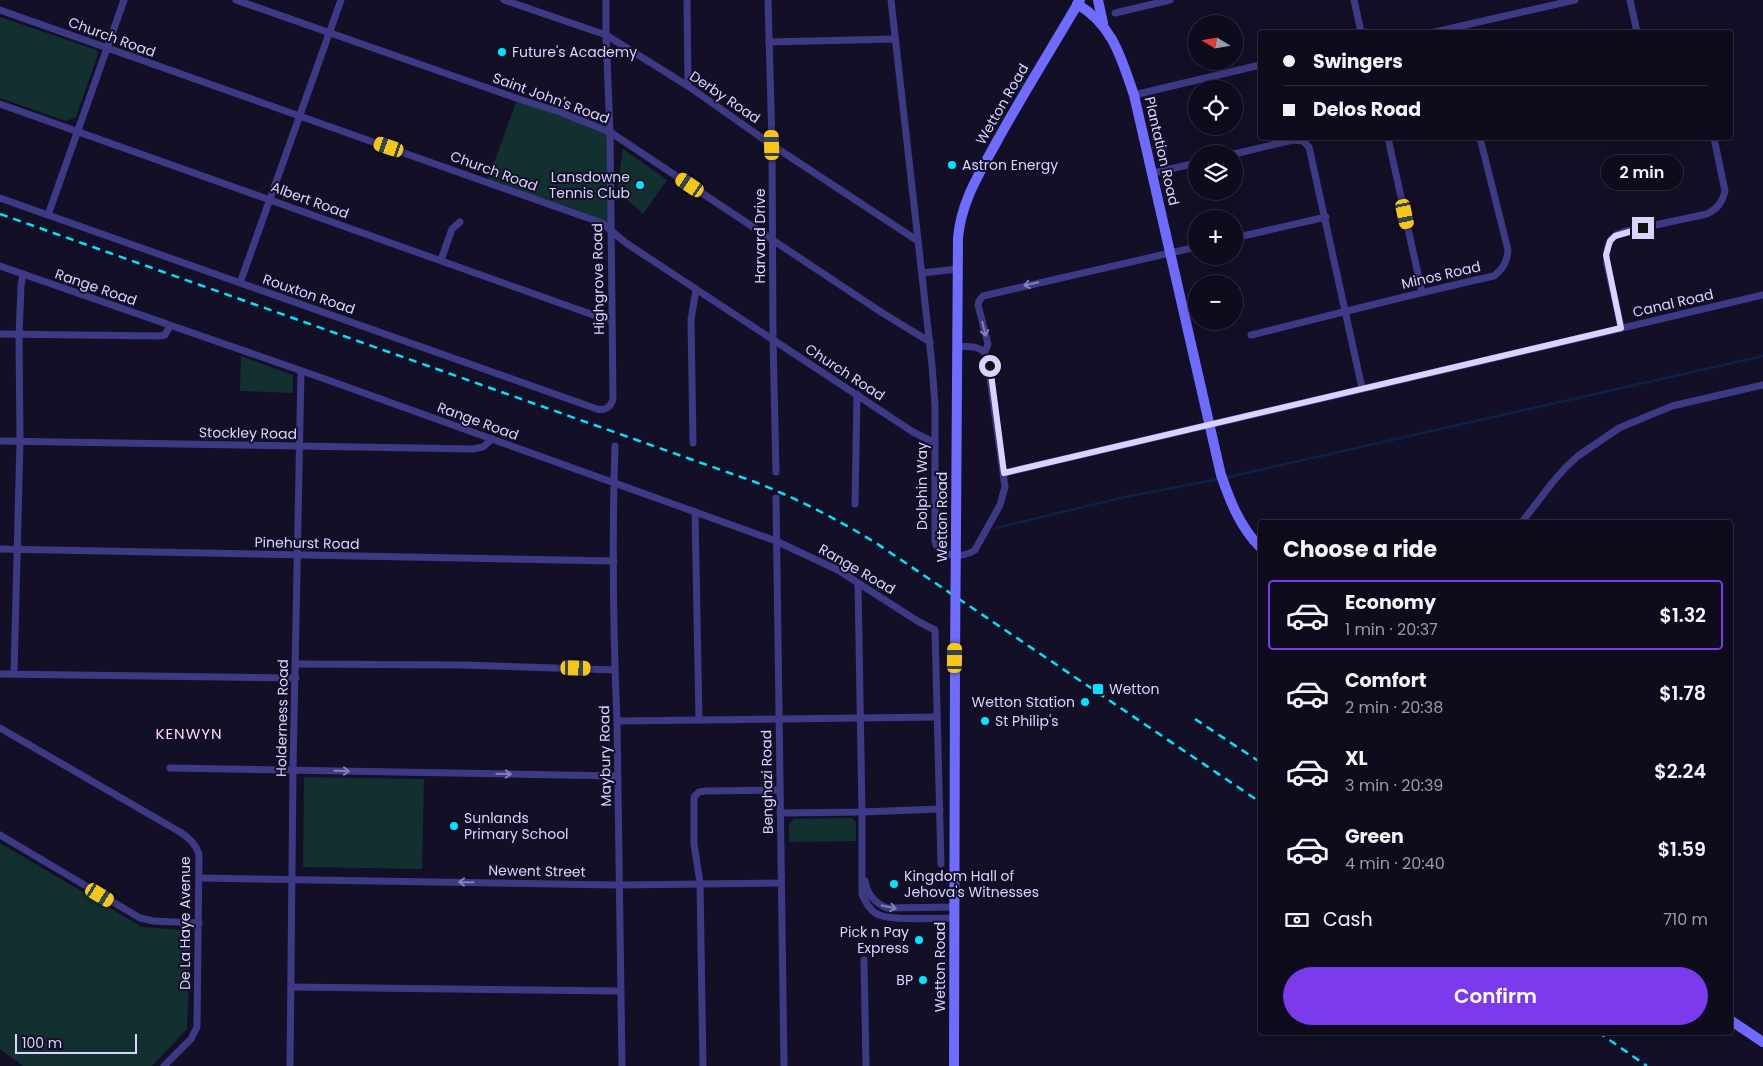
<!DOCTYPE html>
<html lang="en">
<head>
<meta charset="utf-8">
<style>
	:root { --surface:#0e0b1c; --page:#171425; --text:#f1f3f6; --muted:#9b9ba3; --line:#2e2b3b; --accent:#7c3aed }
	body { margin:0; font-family:Poppins,sans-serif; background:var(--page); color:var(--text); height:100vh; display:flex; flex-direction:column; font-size:19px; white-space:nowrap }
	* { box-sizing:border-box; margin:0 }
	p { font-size:16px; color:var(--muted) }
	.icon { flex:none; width:28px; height:28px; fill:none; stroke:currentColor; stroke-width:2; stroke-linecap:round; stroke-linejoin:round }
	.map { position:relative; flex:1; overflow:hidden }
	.side { position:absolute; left:1258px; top:520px; width:475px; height:515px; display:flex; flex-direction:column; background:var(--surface); border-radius:5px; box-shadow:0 5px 20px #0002,0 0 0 1px var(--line) }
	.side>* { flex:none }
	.guide { position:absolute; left:1258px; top:30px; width:475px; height:110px; border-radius:5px; box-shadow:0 5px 20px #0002,0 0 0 1px var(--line); display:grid; align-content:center; height:110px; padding:0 25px; background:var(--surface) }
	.needle { width:32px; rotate:281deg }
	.buttons { position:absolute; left:1188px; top:15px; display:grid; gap:10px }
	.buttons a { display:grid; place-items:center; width:55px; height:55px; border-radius:50%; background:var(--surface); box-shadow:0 5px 20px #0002,0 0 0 1px var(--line); font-size:25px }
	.scale { position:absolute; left:15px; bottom:12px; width:122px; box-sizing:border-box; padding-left:5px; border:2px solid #d9d4ff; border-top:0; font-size:14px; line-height:18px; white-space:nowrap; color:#d9d4ff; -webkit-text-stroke:4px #130f26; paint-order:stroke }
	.end { position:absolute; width:22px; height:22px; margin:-11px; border:6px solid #d9d4ff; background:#111; box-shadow:0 0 0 2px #111 }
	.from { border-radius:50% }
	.bubble { position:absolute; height:35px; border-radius:18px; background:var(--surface); box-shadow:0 5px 20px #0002,0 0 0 1px var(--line); font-size:16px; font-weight:600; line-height:35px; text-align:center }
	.car { position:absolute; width:15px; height:30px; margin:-15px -8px; border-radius:6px; box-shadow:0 0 4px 1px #0007; background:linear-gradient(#f5c518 24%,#345 0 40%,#f5c518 0 76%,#345 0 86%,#f5c518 0) }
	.guide b { display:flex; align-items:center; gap:18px; height:48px; font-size:19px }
	.guide b+b { border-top:1px solid var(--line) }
	.guide i { width:12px; height:12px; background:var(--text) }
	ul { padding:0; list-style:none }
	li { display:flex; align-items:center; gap:15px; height:70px; margin:0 10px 8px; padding:0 15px; border:2px solid transparent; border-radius:5px }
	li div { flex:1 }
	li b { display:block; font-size:19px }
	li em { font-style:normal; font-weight:600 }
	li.active { border-color:var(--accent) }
	li>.icon { width:45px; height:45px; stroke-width:1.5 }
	h2 { padding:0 25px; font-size:22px; line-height:60px }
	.pay { display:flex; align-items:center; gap:12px; height:55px; padding:0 25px; font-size:19px }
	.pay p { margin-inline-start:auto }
	.action { display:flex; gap:10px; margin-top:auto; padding:10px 25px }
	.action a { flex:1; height:58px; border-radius:30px; background:var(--accent); color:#fff; font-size:20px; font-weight:600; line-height:58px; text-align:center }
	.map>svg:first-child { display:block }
	.green { fill:#12302f }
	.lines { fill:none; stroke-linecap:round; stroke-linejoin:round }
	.stream { stroke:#0c2248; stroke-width:2.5 }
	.street { stroke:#3d3a85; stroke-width:7 }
	.secondary { stroke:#6f6bff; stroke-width:10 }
	.rail { stroke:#00e5ff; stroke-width:2.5; stroke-dasharray:8 6; stroke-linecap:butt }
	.secondary-bridge { stroke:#6f6bff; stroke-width:10 }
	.oneway { stroke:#837fbc }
	.route { stroke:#d9d4ff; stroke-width:6 }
	.poi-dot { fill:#00e5ff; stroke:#130f26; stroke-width:2 }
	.labels { text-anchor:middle; stroke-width:4; stroke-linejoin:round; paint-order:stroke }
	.street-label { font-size:14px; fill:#d9d4ff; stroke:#130f26 }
	.poi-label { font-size:14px; fill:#d9d4ff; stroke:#130f26; text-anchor:start }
	.neighbourhood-label { font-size:15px; letter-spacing:1px; fill:#ffd6f0; stroke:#130f26 }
</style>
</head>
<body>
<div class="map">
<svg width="1763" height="1066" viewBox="0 0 1763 1066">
	<rect width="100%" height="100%" fill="#130f26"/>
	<!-- green -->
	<g class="green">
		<path d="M0,17L97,50L98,54L76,117L66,121L0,98Z"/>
		<path d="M518,97L610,129V228L487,182Z"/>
		<path d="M623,149L667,180L643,214L617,190Z"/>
		<path d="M241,356L293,375V393L240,391Z"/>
		<path d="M304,777L424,779L422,869L303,867Z"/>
		<path d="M851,818L856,822V841L789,842V824L794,819Z"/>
		<path d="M0,843L142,927L184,930L191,936L187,1029L152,1066H23L0,1049Z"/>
	</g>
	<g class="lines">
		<!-- stream -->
		<g class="stream">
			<path d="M1224,478L1763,356"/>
			<path d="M996,528L1125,497L1219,479"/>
		</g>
		<!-- street -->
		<g class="street">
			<path d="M236,0L519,99L560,112L610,132L881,312L930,342"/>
			<path d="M504,0L606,35L688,86L772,145L918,241"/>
			<path d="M687,0L688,86"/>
			<path d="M768,0L772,145L773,339L776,472"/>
			<path d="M891,0L932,365L935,405V541C938,558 964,558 975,550L1000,505L1005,487L987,356C981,345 967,346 957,347"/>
			<path d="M1354,0L1361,32"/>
			<path d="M1630,0L1637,32"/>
			<path d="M0,10L602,223L626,243L913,432L935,443"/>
			<path d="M1115,13L1170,0"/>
			<path d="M1435,32L1575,0"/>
			<path d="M769,42L895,39"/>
			<path d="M1134,95L1260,65"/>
			<path d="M0,104L599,317L612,320"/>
			<path d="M1388,138L1422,292"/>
			<path d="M1234,154L1293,140L1303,141L1309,147L1362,388"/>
			<path d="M1153,173L1196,163"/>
			<path d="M0,198L597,409C605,411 611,407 613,399L610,132L606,35V0"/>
			<path d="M48,215L124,0"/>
			<path d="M1234,238L1326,217"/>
			<path d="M441,260L452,229L460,222"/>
			<path d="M0,266L325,379L776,541L838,570L919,622L935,630L941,864"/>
			<path d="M922,273L958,269"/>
			<path d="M240,283L341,0"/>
			<path d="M1621,327L1607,264C1606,255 1606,242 1615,236C1618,233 1623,232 1627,231L1707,214C1718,208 1722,203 1725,191L1714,138"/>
			<path d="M0,334L160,336L165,335L170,326"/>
			<path d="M1251,335C1332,315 1412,294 1494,276C1503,269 1507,262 1508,250L1480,138"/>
			<path d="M985,352L988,344L978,305L979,301L983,296L1196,247"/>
			<path d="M0,441L473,449L483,447L492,439"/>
			<path d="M693,443L691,320L696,289"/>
			<path d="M615,446C612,537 613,629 617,721L622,1066"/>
			<path d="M1004,473L1763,295"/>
			<path d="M776,498L784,1066"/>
			<path d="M855,504L857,394"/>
			<path d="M695,512L699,720"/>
			<path d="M1522,522L1552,483L1565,468L1578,456L1619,428L1672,406L1763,385"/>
			<path d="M0,549L614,561"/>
			<path d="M858,583L862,812V894C866,903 870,911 879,915C895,921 936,918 954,918"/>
			<path d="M296,664L462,665L615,670"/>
			<path d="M0,674L296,678"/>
			<path d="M14,674L20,441L19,335L21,286L23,274"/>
			<path d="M617,721L937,717"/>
			<path d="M0,728L180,832C189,838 195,843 199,854L197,1027L191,1039L164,1066"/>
			<path d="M170,768L617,776"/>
			<path d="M780,813L862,812L940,809"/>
			<path d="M0,835L140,918L153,921L199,923"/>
			<path d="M199,878L619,885L781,883"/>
			<path d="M865,881C867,894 875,903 887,908L954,907"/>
			<path d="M864,960L866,1066"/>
			<path d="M291,987L621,991"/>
			<path d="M290,1066L293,770L301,371"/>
			<path d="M703,1066L700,883L694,844V797L699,792L706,791L780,790"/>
		</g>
		<!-- secondary -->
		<g class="secondary">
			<path d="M1098,0L1103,23"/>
			<path d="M1077,4C1113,25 1121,58 1134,95L1221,475C1230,501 1240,527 1260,547"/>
			<path d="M956,529L958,238C961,202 979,174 996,143C1023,94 1052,48 1080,0"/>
			<path d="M1730,1020L1763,1042"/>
			<path d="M954,1066L955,658"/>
		</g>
		<!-- rail -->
		<g class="rail">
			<path d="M0,214L755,482C798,499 837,519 876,543L1260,802"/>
			<path d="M1195,719L1260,762"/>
			<path d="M1598,1032L1647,1066"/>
		</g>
		<!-- secondary-bridge -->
		<path class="secondary-bridge" d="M955,658L956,529"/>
	</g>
	<!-- one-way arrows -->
	<defs><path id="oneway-shaft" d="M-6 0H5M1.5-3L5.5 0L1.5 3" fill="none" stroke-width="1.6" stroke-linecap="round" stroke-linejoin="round" transform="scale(1.25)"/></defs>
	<g class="oneway">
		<use href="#oneway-shaft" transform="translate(1031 284) rotate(167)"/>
		<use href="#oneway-shaft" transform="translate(984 329) rotate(76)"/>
		<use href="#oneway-shaft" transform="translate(342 771) rotate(1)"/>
		<use href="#oneway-shaft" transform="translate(504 774) rotate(1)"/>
		<use href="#oneway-shaft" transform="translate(466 882) rotate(-179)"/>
		<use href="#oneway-shaft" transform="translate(889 907) rotate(11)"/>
	</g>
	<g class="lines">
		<!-- route -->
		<path class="route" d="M990,366L1004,473L1621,328L1606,255L1610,241L1615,236L1643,228"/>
	</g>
	<!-- markers -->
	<g class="poi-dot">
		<circle cx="502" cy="52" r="5"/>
		<circle cx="952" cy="165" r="5"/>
		<circle cx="640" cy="185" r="5"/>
		<rect x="1092" y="683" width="12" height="12" rx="2.5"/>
		<circle cx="1085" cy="702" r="5"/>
		<circle cx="985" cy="721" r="5"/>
		<circle cx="454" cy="826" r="5"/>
		<circle cx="894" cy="884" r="5"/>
		<circle cx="919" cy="940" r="5"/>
		<circle cx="923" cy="980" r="5"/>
	</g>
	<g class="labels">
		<!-- street labels -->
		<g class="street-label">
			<text transform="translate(112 37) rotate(20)" y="5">Church Road</text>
			<text transform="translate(725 97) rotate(34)" y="5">Derby Road</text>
			<text transform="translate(551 98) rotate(20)" y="5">Saint John's Road</text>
			<text transform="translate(1002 104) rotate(-60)" y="5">Wetton Road</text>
			<text transform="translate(1162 151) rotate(77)" y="5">Plantation Road</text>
			<text transform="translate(494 171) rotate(20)" y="5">Church Road</text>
			<text transform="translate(310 200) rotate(20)" y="5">Albert Road</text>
			<text transform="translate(760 236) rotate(-90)" y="5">Harvard Drive</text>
			<text transform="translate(1441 275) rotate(-13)" y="5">Minos Road</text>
			<text transform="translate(598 279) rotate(-91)" y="5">Highgrove Road</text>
			<text transform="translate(96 287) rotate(19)" y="5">Range Road</text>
			<text transform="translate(309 294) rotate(19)" y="5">Rouxton Road</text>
			<text transform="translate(1673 303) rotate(-13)" y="5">Canal Road</text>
			<text transform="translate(845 372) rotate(33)" y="5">Church Road</text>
			<text transform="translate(478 421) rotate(20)" y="5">Range Road</text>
			<text transform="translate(248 433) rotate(1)" y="5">Stockley Road</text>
			<text transform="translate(922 486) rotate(-90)" y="5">Dolphin Way</text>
			<text transform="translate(942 517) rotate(-90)" y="5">Wetton Road</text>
			<text transform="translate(307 543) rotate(1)" y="5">Pinehurst Road</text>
			<text transform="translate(857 569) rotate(30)" y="5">Range Road</text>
			<text transform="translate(282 718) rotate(-89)" y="5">Holderness Road</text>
			<text transform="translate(605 756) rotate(-91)" y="5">Maybury Road</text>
			<text transform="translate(767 782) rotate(-91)" y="5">Benghazi Road</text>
			<text transform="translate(537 871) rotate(1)" y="5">Newent Street</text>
			<text transform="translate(185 923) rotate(-90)" y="5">De La Haye Avenue</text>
			<text transform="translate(940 967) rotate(-90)" y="5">Wetton Road</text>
		</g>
		<!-- poi labels -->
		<g class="poi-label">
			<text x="512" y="57">Future's Academy</text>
			<text x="962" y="170">Astron Energy</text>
			<text x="630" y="182" text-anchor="end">Lansdowne<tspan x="630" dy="16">Tennis Club</tspan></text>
			<text x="1109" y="694">Wetton</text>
			<text x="1075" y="707" text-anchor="end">Wetton Station</text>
			<text x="995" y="726">St Philip's</text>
			<text x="464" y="823">Sunlands<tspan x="464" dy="16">Primary School</tspan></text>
			<text x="904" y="881">Kingdom Hall of<tspan x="904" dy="16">Jehova's Witnesses</tspan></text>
			<text x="909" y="937" text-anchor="end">Pick n Pay<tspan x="909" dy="16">Express</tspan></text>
			<text x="913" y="985" text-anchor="end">BP</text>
		</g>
		<!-- neighbourhood labels -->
		<g class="neighbourhood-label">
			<text x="189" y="739">KENWYN</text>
		</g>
	</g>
</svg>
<div class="buttons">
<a><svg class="needle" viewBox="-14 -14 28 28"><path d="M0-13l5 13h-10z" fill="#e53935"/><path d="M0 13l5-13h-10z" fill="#9b9ba3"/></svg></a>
<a><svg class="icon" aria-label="locate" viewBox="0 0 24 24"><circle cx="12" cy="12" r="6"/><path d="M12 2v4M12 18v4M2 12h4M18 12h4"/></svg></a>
<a><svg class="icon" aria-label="layers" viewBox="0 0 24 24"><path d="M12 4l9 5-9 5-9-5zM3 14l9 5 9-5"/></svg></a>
<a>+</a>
<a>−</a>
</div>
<div class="scale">100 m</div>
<i class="end from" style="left:990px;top:366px"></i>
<i class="end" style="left:1643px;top:228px"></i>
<div class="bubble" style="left:1601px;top:155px;width:82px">2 min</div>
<i class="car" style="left:772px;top:145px;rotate:358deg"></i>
<i class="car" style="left:389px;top:147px;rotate:289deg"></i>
<i class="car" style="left:690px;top:185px;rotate:304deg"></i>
<i class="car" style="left:1405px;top:214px;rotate:168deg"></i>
<i class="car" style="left:955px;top:658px;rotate:1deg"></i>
<i class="car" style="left:576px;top:668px;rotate:91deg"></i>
<i class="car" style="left:100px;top:895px;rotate:121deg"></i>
<div class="guide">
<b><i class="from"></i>Swingers</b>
<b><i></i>Delos Road</b>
</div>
<section class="side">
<h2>Choose a ride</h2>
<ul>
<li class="active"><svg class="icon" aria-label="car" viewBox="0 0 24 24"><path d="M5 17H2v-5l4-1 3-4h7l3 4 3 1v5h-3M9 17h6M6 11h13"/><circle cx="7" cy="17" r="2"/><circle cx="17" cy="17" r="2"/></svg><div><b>Economy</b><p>1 min · 20:37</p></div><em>$1.32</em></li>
<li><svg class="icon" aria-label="car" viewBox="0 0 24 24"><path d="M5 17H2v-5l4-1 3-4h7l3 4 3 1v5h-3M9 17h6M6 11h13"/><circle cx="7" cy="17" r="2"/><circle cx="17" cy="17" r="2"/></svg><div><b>Comfort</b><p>2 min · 20:38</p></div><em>$1.78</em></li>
<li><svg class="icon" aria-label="car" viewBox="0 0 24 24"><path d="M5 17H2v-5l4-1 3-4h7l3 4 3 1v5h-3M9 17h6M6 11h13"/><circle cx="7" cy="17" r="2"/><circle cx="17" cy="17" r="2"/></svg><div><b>XL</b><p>3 min · 20:39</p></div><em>$2.24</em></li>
<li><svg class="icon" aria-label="car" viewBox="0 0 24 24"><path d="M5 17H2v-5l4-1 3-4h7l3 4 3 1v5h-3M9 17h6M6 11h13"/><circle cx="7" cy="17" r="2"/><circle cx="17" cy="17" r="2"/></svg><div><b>Green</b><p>4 min · 20:40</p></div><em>$1.59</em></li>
</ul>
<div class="pay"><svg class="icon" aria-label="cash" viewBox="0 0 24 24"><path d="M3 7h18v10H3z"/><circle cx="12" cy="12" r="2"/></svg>Cash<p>710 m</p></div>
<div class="action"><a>Confirm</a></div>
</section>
</div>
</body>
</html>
